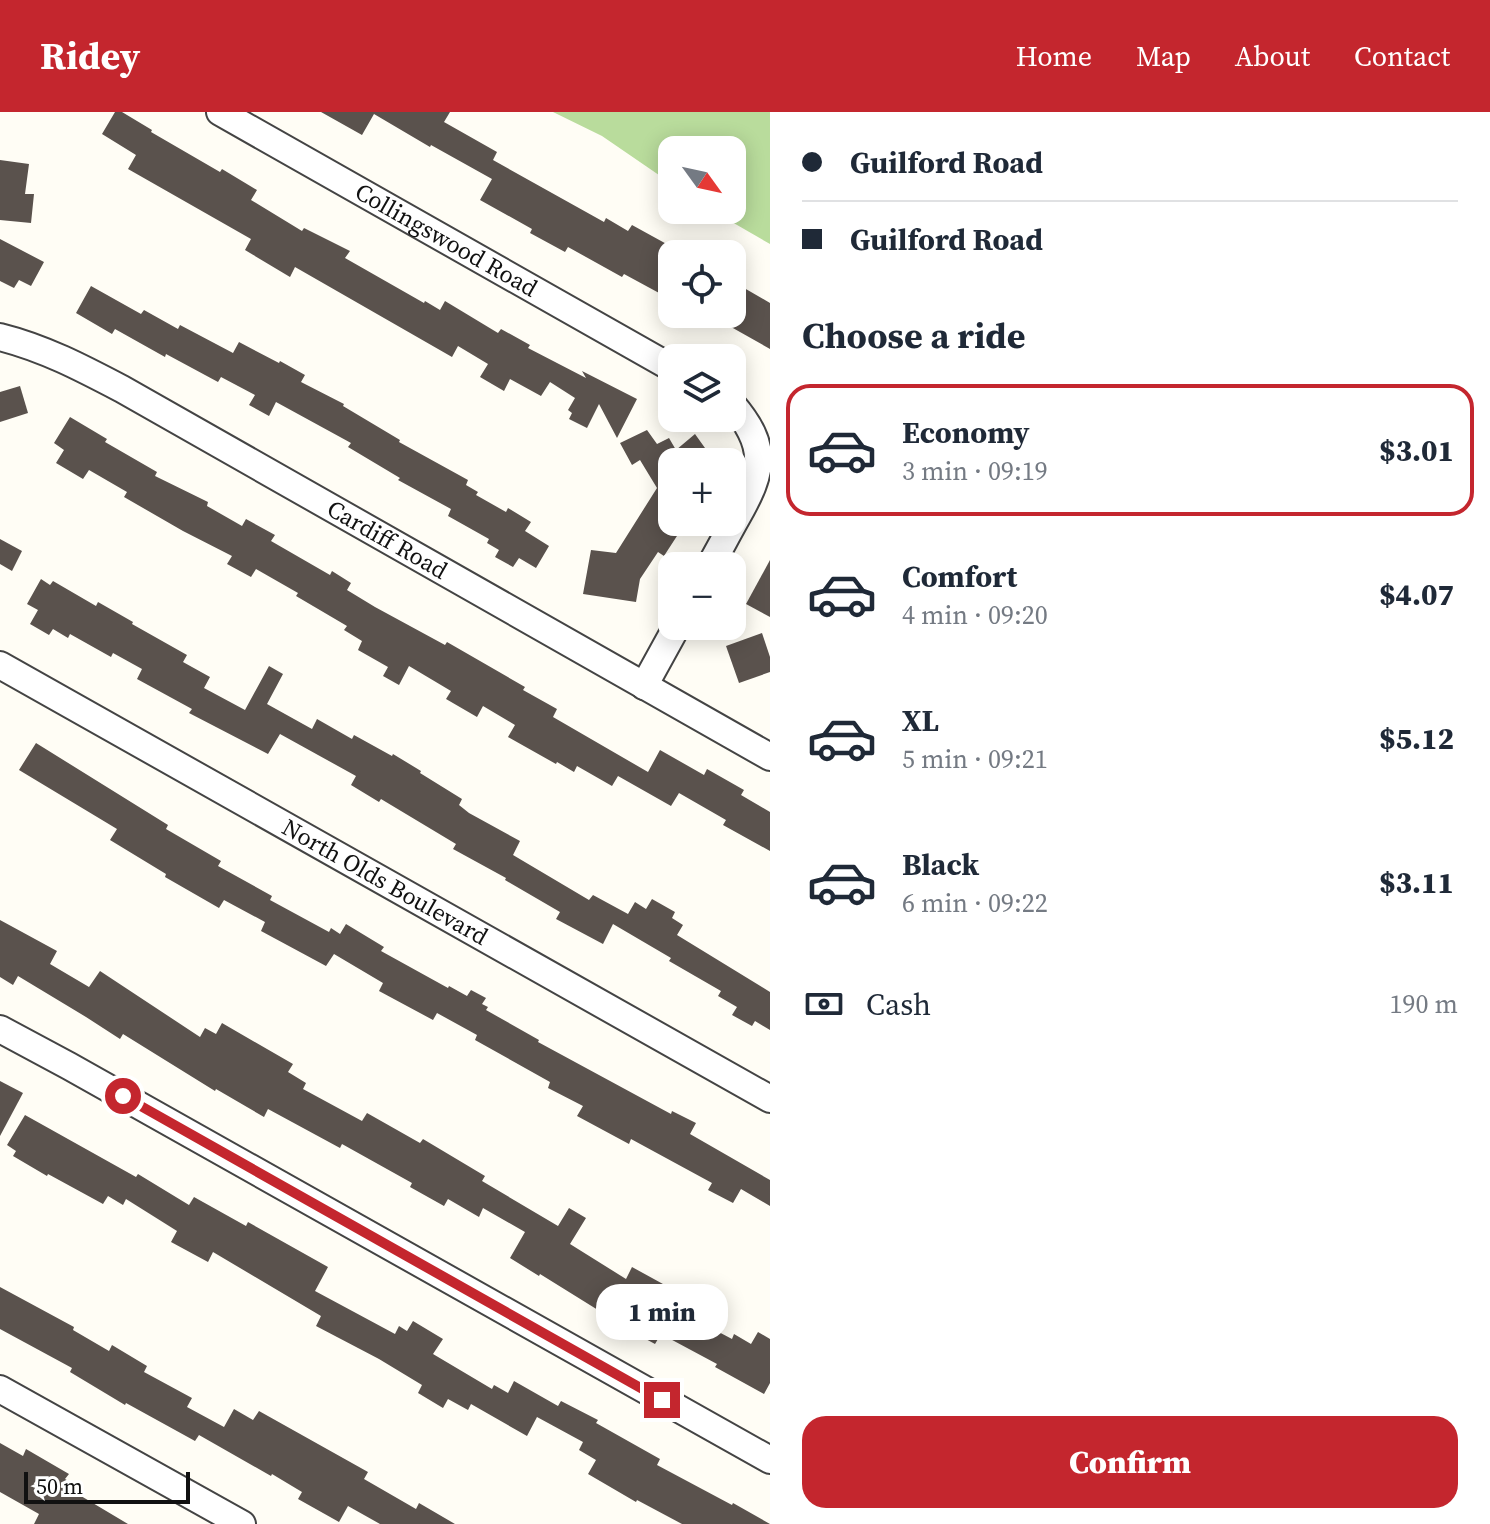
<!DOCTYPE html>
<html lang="en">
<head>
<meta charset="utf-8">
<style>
	:root { --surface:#fff; --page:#f6f6f7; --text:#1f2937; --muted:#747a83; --line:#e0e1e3; --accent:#c4262e }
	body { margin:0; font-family:"Source Serif 4",serif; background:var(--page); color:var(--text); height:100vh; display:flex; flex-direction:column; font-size:30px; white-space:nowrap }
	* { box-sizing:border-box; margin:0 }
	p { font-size:26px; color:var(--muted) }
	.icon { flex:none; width:44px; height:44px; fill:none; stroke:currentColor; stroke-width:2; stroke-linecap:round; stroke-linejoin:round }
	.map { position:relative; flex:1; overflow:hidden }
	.panel { display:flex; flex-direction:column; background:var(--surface); width:720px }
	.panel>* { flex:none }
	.banner { display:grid; align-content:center; height:176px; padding:0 32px; background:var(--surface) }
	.needle { width:52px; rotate:123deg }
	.controls { position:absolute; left:658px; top:24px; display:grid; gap:16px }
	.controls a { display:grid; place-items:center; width:88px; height:88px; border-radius:16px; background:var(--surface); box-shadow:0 4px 20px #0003; font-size:40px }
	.scale { position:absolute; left:24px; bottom:20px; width:166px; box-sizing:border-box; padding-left:8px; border:4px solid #111; border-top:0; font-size:22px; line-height:28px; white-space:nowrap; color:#111; -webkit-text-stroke:6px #fff; paint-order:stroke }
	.end { position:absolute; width:36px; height:36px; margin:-18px; border:10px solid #c4262e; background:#fff; box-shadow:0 0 0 4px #fff }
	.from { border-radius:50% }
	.bubble { position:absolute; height:56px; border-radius:24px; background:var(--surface); box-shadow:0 4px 20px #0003; font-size:26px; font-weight:800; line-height:56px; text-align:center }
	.banner b { display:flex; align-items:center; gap:28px; height:76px; font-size:30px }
	.banner b+b { border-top:2px solid var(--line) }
	.banner i { width:20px; height:20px; background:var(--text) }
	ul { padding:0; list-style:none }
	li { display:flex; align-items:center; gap:24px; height:132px; margin:0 16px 12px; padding:0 16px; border:4px solid transparent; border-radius:24px }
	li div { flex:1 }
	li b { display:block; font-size:30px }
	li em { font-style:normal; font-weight:800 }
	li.current { border-color:var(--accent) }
	li>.icon { width:72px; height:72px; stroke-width:1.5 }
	h2 { padding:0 32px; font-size:36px; line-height:96px }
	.pay { display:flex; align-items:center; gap:20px; height:88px; padding:0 32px; font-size:30px }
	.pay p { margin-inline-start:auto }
	.button { display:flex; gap:16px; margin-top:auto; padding:16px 32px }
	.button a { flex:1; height:92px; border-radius:24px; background:var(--accent); color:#fff; font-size:32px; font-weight:800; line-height:92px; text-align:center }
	header { display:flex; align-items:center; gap:48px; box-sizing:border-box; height:112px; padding:0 40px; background:var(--accent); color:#fff }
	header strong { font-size:38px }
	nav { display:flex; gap:44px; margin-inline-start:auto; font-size:28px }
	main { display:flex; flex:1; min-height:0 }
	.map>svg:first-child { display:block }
	.forest { fill:#b9dc9c }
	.building { fill:#5a524d }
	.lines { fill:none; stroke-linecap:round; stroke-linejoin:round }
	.street-casing { stroke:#444; stroke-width:30 }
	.street { stroke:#fff; stroke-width:26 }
	.route { stroke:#c4262e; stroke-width:10 }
	.labels { text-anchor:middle; stroke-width:8; stroke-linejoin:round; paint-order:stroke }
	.street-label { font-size:24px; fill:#111; stroke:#fff }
</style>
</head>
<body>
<header>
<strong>Ridey</strong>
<nav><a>Home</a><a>Map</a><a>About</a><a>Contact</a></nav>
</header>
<main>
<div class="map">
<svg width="770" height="1412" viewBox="0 0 770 1412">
	<rect width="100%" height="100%" fill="#fffdf5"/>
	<!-- forest -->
	<path class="forest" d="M553,0H770V132L711,98H732V38H672V72L602,24Z"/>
	<!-- building -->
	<g class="building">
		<path d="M115,0H122L152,18L151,20L220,60L222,57L257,78L251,88L302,119L304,116L350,139L345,146L424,191L425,189L440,198L445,189L498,221L501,217L530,233L528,236L586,266L582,259L637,287L617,326L599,292L587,316L569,307L572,301L568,298L575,286L550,270L541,284L510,267L504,279L480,265L488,252L458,234L452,245L295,155L290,165L245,138L251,127L128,57L136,43L102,22Z"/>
		<path d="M321,0H450L444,10L497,40L493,48L604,110L606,106L628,119L632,113L672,135V188L624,162L622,165L568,135L565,140L530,121L532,117L480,88L492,67L431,33L430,35L374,2L362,23Z"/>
		<path d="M0,48L29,52L25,82H34L31,111L0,108Z"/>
		<path d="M0,127L44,150L31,174L19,168L14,176L0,169Z"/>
		<path d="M732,169L770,191V237L708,202H732Z"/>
		<path d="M91,174L141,202L144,198L178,217L180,213L233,241L239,230L279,251L280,249L305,263L301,270L344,292L343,294L400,328L399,330L468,368L466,373L478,380L476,383L506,400L508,396L531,410L525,419L549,434L536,456L519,446L513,455L495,445L499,438L487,431L489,427L448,404L451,397L398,368L400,366L348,335L351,331L276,290L269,304L249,293L255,283L221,265L218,270L166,242L165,245L115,217L112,222L76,201Z"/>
		<path d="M20,274L28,301L0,310V280Z"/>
		<path d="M70,305L107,327L105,330L157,360L155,364L208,390L207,394L242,414L246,407L275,423L271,429L330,463L332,459L351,471L347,478L375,495L445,533L447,530L525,575L523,578L557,597L553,605L648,660L660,638L704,663L707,657L744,678L741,683L770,700V739L723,713L726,708L679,681L671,694L618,664L612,674L577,654L574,660L557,650L556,652L508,625L515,613L483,594L477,605L446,587L451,579L409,554L399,573L383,564L388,555L358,538L362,529L344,518L347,514L296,484L298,481L256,457L251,465L227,452L232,444L183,419L124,385L127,380L89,358L83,367L56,351L64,338L54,331Z"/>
		<path d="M647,318L657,332L669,326L676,338L695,322L715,350H672V410H686L664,444L658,440L640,467L636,490L583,482L591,438L616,441L657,376L640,348L632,353L620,331Z"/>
		<path d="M0,427L22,439L12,459L0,452Z"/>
		<path d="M770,448V505L746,492Z"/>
		<path d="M41,467L50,473L53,469L96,494L98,490L133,510L132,512L187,543L183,550L210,565L204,576L245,598L269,554L283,562L267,592L312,617L317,607L352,627L354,623L392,644L393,642L421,659L420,661L462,687L459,693L469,701L520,729L513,743L589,788L593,783L628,802L635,790L646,797L652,787L675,800L672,806L683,813L677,823L770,880V918L755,909L752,914L732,903L737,895L718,884L721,879L669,849L671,846L613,812L603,832L556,807L560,800L505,768L506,766L453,737L456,732L381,687L379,690L351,673L356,664L280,622L268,642L189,601L192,597L137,567L142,557L113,541L111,545L70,522L68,526L53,517L49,523L30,512L38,498L27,492Z"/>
		<path d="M762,521L770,545V560L739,571L726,534Z"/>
		<path d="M36,631L168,713L166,717L221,749L218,754L272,784L270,788L329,820L331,816L340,822L346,812L384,835L381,839L448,876L449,874L467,884L471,878L486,886L482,892L488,895L486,898L539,928L538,930L671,1002L672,999L696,1011L690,1022L770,1068V1094L741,1077L733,1091L708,1078L712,1071L631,1027L629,1032L577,1004L583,994L548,976L550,970L475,928L477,923L437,901L433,908L379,879L383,871L334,842L326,854L261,819L265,810L224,788L219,796L165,765L166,762L110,728L117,717L19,658Z"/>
		<path d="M0,808L57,839L50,852L89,875L100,859L200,925L205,916L216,922L222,911L293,952L288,960L306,971L303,977L362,1009L367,1001L420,1031L423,1027L485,1064L482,1069L558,1114L569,1096L586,1106L570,1132L626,1167L632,1155L683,1183L675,1197L732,1227L734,1222L751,1232L758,1220L770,1227V1271L764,1282L715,1255L717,1252L661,1222L655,1232L605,1205L606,1203L540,1162L539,1164L510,1146L525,1120L483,1096L479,1105L448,1087L444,1094L410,1075L412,1071L342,1032L340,1036L268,997L264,1005L216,977L215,979L123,922L120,927L86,905L18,864L13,873L0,865Z"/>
		<path d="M0,969L23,981L0,1024Z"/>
		<path d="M25,1003L136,1065L138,1062L189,1093L194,1085L246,1114L248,1110L328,1155L315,1179L395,1222L399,1214L407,1219L413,1209L443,1227L433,1242L492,1277L494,1273L508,1281L514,1269L558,1294L561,1289L598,1308L596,1311L660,1347L657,1353L732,1393L733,1391L770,1412H682L637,1388L636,1390L588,1362L596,1348L579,1338L583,1330L537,1305L527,1324L471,1292L468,1298L448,1287L443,1296L418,1281L422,1273L379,1247L316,1214L321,1204L213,1140L208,1150L171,1130L177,1119L126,1087L123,1093L108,1084L103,1092L48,1062L47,1064L13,1044L16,1039L7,1033Z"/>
		<path d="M0,1175L74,1215L73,1218L109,1239L112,1233L147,1254L144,1260L192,1286L187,1295L224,1315L234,1297L253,1308L259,1299L368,1360L364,1367L416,1397L419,1391L455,1412H380L348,1394L339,1410L298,1387L302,1380L272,1362L271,1364L199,1323L195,1329L126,1291L125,1293L70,1260L72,1256L0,1217Z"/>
		<path d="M0,1331L23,1344L26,1337L69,1362L65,1367L79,1375L76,1381L128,1412H34L39,1402L0,1380Z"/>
	</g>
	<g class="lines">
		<defs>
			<g id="street">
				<path id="s1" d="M220,0L672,256"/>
				<path id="s2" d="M0,225C44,236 82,256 122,277L770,645"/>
				<path d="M710,454C719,438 728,421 737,405C763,359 769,335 732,292"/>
				<path id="s3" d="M0,553L770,987"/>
				<path d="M644,574L677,514"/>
				<path d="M0,917L69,954L770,1348"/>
				<path d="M0,1277L242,1412"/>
			</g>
		</defs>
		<!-- street casing -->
		<use href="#street" class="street-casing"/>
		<!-- street -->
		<use href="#street" class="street"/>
	</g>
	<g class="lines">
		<!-- route -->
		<path class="route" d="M123,984L662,1288"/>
	</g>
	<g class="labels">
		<!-- street labels -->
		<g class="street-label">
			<text dy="8" stroke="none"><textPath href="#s1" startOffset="260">Collingswood Road</textPath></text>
			<text dy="8" stroke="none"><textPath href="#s2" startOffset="438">Cardiff Road</textPath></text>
			<text dy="8" stroke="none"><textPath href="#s3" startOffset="442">North Olds Boulevard</textPath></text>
		</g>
	</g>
</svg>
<div class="controls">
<a><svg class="needle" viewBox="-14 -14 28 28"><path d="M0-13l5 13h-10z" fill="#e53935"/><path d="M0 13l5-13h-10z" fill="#747a83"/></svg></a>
<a><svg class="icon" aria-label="locate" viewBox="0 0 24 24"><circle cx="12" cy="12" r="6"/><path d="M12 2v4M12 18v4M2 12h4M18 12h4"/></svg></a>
<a><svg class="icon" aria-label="layers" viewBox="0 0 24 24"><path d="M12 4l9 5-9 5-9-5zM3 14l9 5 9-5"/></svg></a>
<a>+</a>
<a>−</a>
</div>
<div class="scale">50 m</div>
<i class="end from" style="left:123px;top:984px"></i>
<i class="end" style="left:662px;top:1288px"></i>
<div class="bubble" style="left:596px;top:1172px;width:132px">1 min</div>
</div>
<section class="panel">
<div class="banner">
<b><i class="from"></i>Guilford Road</b>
<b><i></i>Guilford Road</b>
</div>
<h2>Choose a ride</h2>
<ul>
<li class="current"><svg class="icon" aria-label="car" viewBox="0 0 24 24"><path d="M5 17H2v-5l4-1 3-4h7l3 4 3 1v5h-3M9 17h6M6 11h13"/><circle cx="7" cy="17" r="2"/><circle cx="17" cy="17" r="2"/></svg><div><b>Economy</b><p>3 min · 09:19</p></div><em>$3.01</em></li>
<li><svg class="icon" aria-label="car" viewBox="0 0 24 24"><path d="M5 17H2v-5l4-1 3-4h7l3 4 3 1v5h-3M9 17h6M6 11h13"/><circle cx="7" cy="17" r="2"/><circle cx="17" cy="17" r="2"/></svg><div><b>Comfort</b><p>4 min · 09:20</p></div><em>$4.07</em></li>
<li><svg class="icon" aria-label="car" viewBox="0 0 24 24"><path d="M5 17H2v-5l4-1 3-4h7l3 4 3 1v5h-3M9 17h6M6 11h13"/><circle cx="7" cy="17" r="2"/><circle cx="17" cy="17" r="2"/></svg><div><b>XL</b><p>5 min · 09:21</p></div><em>$5.12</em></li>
<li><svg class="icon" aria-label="car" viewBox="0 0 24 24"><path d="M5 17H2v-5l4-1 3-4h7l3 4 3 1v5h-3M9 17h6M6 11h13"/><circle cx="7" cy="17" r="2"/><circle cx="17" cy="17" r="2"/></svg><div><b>Black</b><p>6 min · 09:22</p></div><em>$3.11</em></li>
</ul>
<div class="pay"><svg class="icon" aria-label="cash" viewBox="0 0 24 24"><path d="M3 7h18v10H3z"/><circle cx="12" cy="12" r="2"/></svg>Cash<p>190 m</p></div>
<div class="button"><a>Confirm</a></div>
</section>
</main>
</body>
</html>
